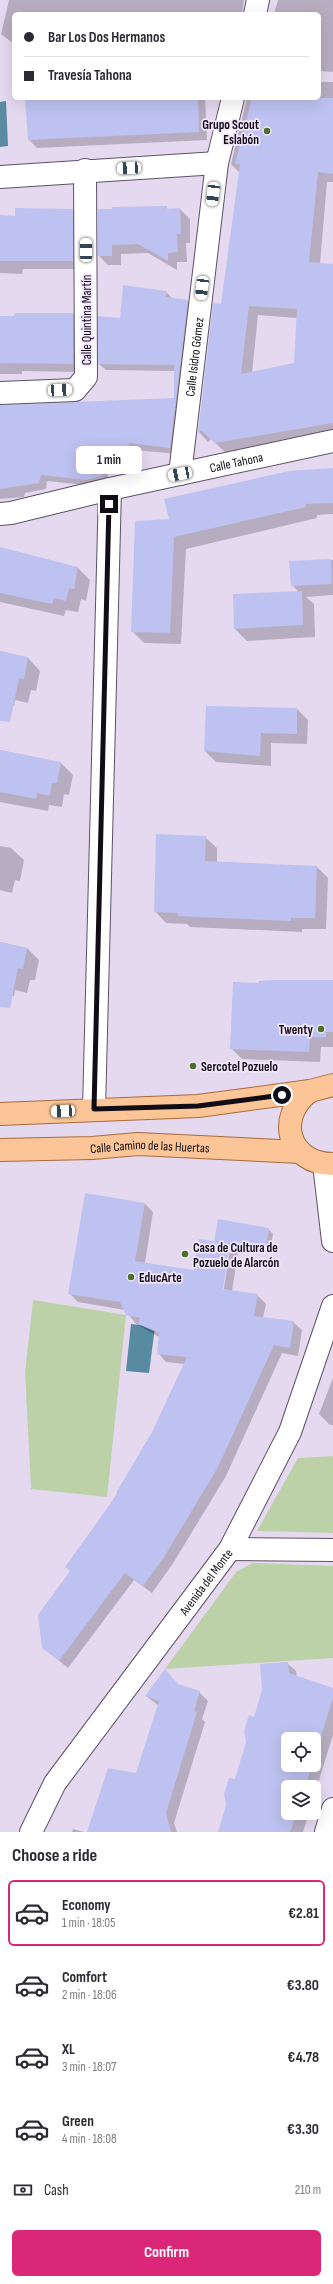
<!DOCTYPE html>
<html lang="en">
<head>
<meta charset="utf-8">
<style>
	:root { --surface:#fff; --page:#f2f2f3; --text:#2b2b33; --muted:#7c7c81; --line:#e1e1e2; --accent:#db2777 }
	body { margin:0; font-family:"Sofia Sans Condensed",sans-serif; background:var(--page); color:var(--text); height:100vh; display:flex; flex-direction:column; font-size:15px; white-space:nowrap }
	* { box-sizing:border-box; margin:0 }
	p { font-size:13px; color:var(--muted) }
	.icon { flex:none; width:22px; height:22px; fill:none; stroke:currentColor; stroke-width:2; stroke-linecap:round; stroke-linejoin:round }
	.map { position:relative; height:1832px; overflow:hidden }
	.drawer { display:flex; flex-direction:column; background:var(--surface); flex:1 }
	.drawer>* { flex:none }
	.guide { position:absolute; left:12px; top:12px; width:309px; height:88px; border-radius:6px; box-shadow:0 4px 16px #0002; display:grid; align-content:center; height:88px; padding:0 12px; background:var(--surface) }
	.controls { position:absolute; left:281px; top:1732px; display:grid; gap:8px }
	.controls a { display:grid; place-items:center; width:40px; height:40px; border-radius:6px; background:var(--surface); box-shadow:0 4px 16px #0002; font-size:20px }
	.end { position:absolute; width:18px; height:18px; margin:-9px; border:5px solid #100d14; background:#fff; box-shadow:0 0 0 2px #fff }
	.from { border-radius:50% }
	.bubble { position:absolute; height:28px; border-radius:6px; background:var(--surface); box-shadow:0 4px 16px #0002; font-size:13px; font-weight:700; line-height:28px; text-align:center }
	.car { position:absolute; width:12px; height:24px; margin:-12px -6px; border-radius:5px; box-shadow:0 0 3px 1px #0007; background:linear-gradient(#fff 24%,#345 0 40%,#fff 0 76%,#345 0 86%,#fff 0) }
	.guide b { display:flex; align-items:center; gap:14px; height:38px; font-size:15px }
	.guide b+b { border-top:1px solid var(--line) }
	.guide i { width:10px; height:10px; background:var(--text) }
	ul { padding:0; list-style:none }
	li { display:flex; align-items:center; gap:12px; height:66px; margin:0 8px 6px; padding:0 4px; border:2px solid transparent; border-radius:6px }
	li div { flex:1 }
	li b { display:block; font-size:15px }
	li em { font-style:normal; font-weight:700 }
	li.on { border-color:var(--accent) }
	li>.icon { width:36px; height:36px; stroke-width:1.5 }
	h2 { padding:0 12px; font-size:18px; line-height:48px }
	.pay { display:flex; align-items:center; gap:10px; height:44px; padding:0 12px; font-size:15px }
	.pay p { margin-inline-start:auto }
	.button { display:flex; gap:8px; margin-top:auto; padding:8px 12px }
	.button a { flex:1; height:46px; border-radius:6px; background:var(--accent); color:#fff; font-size:16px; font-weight:700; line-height:46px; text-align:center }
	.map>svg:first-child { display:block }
	.green { fill:#bdd1a9 }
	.water { fill:#588aa2 }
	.shadow { fill:#0003; fill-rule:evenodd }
	.building { fill:#bec2f0; fill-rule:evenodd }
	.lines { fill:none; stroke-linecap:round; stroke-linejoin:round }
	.minor-casing { stroke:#5c5266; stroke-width:24 }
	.major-casing { stroke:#a76c3c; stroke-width:24 }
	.minor { stroke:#fff; stroke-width:22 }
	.major { stroke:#fbc597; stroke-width:22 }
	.route { stroke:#100d14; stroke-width:5 }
	.poi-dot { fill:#4c7029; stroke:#f2e6fe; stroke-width:1.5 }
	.labels { text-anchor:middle; stroke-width:3.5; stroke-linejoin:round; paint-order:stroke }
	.poi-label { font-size:13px; font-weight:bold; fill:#100d14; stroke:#f2e6fe; text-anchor:start }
	.street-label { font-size:13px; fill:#100d14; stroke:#f2e6fe }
</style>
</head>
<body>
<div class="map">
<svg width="333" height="1832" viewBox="0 0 333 1832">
	<rect width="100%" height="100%" fill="#e5d9f0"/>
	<!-- green -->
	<g class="green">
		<path d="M33,1300L126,1315L107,1497L31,1489L25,1372Z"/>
		<path d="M333,1456V1533L257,1531L298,1458Z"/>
		<path d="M253,1563L333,1566V1658L165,1669L236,1572Z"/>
	</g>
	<!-- water -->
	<g class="water">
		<path d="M6,101L8,146L0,147V102Z"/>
		<path d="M131,1324L155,1327L149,1373L126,1371Z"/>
	</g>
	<!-- shadow -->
	<g class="shadow">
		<path d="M9,0H244L242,13L239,14H14V44L1,34Z"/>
		<path d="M278,0H333V72L319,71V14H274Z"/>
		<path d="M319,82H333V182H327L320,264L333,265V434L226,453L211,439L208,442L199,432L222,305L240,173L231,164L247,98H319ZM258,315L297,318L295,364L252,373Z"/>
		<path d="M26,98H205L207,140L37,148L29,140Z"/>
		<path d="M113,208L180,209L190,219V243H186L187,262H177V270L148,253L121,254V265H108L99,256Z"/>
		<path d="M72,210L81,218V269H23L22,274L0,273V216L16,217Z"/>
		<path d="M166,292L173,299L188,301L194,308L177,454L135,450L134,459L110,456L107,483L95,486L47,481L46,489L25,493L24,497L0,499V406L175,399V371L106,370L99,364L120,319Z"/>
		<path d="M73,314L81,322V372L22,371V374H0V317Z"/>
		<path d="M333,469V514L317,515V518L186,549L181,644L144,643L132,631L171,520Z"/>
		<path d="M0,551L78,568L90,580L86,601L81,599L78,612L66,610L64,616L0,602Z"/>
		<path d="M333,560V595L306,597L314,604L315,637L247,641L235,629L299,592L292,585L290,562Z"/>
		<path d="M0,651L28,658L40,671L36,691L31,690L28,703L15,700L14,706L0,703Z"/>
		<path d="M207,707L297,709L308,720L307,744L271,743V766L216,762L205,751Z"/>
		<path d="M0,750L61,763L73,775L69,795L64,794L62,807L49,805L48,811L0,802Z"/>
		<path d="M205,837L217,848V862L317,867L328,878L326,929H302V932L190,927L187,924L166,923L155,911Z"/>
		<path d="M0,846L11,848L24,860L20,881L15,880L12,893L0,890Z"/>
		<path d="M0,942L27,948L39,960L35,980H30L27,993L15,990L14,996L0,993Z"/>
		<path d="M333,981V1047H321L320,1062L242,1059L231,1048L260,984Z"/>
		<path d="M86,1194L145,1204L153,1212L145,1263L193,1271L217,1243L215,1240L268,1229L273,1234L270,1253L232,1247L238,1253L232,1291L257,1295L266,1304L263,1318L293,1322L302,1330L298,1356L282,1353L226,1476L172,1565L152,1593L134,1580L68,1668L43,1648L71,1571L153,1433L185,1364L166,1362L158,1353L159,1337L136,1324L125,1310L78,1302L69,1293ZM228,1250H230L223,1294H221Z"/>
		<path d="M333,1378V1425H330L319,1414Z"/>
		<path d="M287,1663L296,1671L297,1677L333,1689V1735L314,1796V1787H288V1813H309L303,1832H219L255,1718ZM288,1739H314V1765H288Z"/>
		<path d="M179,1685L199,1692L208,1701L202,1719L205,1722L174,1823L177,1832H88L136,1774L159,1706L146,1696Z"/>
		<path d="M73,1829L84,1832H72Z"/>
	</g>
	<!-- building -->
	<g class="building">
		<path d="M25,98H198L199,132L28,140Z"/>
		<path d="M252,98H333V174L318,172L309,262L333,264V423L215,443L201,430L198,433L213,303L221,304L240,164H235ZM249,306L297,309L294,363L241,374Z"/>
		<path d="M167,206V209L180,208L181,234H177L178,252L168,253V261L138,244L112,245V256H98V209H112V207Z"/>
		<path d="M15,208L73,209V261H0V215L15,216Z"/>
		<path d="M123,285L166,291V297L188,300L170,448L129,443L127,453L103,450L101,476L87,480L41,475L39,483L0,489V405L174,398V365L98,364V316L120,318Z"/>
		<path d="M15,313H73V364L0,363V316H14Z"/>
		<path d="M333,468V503L306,504V507L174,537L170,633L131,632L135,521L169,519L164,499L289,471Z"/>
		<path d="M0,547L78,567L74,589L69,588L66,601L54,598L52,604L0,593Z"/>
		<path d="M331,559L332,584L291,586L289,561Z"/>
		<path d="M302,591L303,625L234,629L233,594Z"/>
		<path d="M0,651L28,657L24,679L19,678L10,722L0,721Z"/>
		<path d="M206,706L297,708V734L261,733L260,756L204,751Z"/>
		<path d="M0,750L61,762L57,783H52L50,796L37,793L36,799L0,792Z"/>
		<path d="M156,834L206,836L205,861L317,866L315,918H291V921L245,919L178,916V913L154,912Z"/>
		<path d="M0,942L27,948L23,969L18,968L10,1008L0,1007Z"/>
		<path d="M272,980H333V1032H326V1037H310L309,1052L230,1049L233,982L259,983V981Z"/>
		<path d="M85,1193L145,1203L135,1261L193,1270L199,1239L230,1244L223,1289L258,1294L254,1316L294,1321L290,1348L274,1345L218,1467L164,1557L143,1586L125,1573L59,1661L42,1648L38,1615L70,1571L65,1567L118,1493H116L152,1432L187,1357L157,1354L159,1333L138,1324L140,1318L126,1315L120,1302L68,1294Z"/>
		<path d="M218,1219L269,1228L266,1249L214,1241Z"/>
		<path d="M288,1662L289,1673L333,1688V1698L314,1759V1739H288V1765H312L305,1787H288V1813H297L290,1832H218L226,1805L224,1794L229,1778L235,1779L246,1742L244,1731L249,1715L254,1717L262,1690L260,1664Z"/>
		<path d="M165,1669L178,1684L200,1691L194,1711L197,1712L166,1813L171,1832H87L108,1768L136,1773L159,1701L145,1696Z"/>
	</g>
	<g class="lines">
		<defs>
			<g id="minor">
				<path d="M255,14L258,0"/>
				<path d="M0,177L217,163"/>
				<path d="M0,393L75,390L86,377L85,170"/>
				<path id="s1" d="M180,474L217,163L233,98"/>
				<path id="s2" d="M0,514L11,513L110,489L333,441"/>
				<path d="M94,1109L110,489"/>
				<path d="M324,1164L333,1241"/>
				<path d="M230,1549L333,1550"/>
				<path id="s3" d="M31,1832L55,1783L230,1549L290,1432L333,1306"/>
				<path d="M326,1832L333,1809"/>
			</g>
			<g id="major">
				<path d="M310,1091C275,1117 288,1164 333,1164"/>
				<path d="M0,1114L198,1106L310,1091L333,1085"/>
				<path id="s4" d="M0,1150L92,1148L138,1144L300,1152"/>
			</g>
		</defs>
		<!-- minor casing -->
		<use href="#minor" class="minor-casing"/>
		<!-- major casing -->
		<use href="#major" class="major-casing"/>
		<!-- minor -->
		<use href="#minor" class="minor"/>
		<!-- major -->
		<use href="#major" class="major"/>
	</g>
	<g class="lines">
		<!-- route -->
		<path class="route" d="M109,504L94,1109L198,1106L282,1095"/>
	</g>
	<!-- markers -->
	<g class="poi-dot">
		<circle cx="267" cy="131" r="4"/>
		<circle cx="321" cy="1029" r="4"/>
		<circle cx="193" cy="1066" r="4"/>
		<circle cx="185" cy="1254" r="4"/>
		<circle cx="131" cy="1277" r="4"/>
	</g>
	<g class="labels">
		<!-- poi labels -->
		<g class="poi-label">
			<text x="259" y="129" text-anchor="end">Grupo Scout<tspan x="259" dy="15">Eslabón</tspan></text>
			<text x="313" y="1034" text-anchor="end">Twenty</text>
			<text x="201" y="1071">Sercotel Pozuelo</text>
			<text x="193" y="1252">Casa de Cultura de<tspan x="193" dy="15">Pozuelo de Alarcón</tspan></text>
			<text x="139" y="1282">EducArte</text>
		</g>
		<!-- street labels -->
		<g class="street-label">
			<text transform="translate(86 320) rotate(-90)" y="5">Calle Quintina Martín</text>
			<text dy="5" stroke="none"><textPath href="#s1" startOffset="118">Calle Isidro Gómez</textPath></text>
			<text dy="5" stroke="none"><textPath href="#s2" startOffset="242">Calle Tahona</textPath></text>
			<text dy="5" stroke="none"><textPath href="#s4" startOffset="150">Calle Camino de las Huertas</textPath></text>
			<text dy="5" stroke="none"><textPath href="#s3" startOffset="306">Avenida del Monte</textPath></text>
		</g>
	</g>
</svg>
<div class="controls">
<a><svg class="icon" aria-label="locate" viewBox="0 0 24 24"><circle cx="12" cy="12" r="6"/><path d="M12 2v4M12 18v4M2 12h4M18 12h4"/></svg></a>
<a><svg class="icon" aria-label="layers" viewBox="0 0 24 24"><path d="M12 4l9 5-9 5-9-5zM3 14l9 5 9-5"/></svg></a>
</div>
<i class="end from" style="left:282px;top:1095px"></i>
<i class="end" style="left:109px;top:504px"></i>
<div class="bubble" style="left:76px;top:446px;width:66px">1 min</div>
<i class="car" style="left:129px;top:168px;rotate:267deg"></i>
<i class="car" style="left:213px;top:194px;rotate:187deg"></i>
<i class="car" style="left:86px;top:250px;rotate:0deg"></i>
<i class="car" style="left:202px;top:288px;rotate:187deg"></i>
<i class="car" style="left:60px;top:390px;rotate:87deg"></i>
<i class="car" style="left:180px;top:474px;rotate:259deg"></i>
<i class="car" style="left:63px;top:1111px;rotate:267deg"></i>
<div class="guide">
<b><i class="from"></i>Bar Los Dos Hermanos</b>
<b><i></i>Travesía Tahona</b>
</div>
</div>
<section class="drawer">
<h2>Choose a ride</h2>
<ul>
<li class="on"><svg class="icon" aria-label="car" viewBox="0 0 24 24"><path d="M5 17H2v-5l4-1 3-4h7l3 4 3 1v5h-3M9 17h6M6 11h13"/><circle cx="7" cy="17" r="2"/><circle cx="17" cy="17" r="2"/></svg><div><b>Economy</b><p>1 min · 18:05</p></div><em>€2.81</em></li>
<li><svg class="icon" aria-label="car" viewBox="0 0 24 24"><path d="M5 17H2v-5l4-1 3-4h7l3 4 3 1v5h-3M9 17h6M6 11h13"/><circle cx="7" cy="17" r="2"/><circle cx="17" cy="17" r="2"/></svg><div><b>Comfort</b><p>2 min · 18:06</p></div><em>€3.80</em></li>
<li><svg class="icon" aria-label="car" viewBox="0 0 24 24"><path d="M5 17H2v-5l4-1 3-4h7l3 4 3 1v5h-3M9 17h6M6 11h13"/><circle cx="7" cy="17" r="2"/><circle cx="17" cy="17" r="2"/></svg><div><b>XL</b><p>3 min · 18:07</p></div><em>€4.78</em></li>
<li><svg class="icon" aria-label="car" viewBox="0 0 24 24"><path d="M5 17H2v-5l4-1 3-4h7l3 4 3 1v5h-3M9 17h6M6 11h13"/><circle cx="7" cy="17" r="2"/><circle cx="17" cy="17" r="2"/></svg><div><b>Green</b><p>4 min · 18:08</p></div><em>€3.30</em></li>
</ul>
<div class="pay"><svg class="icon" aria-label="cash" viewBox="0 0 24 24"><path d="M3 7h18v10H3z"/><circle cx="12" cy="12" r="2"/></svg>Cash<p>210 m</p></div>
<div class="button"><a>Confirm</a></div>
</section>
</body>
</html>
